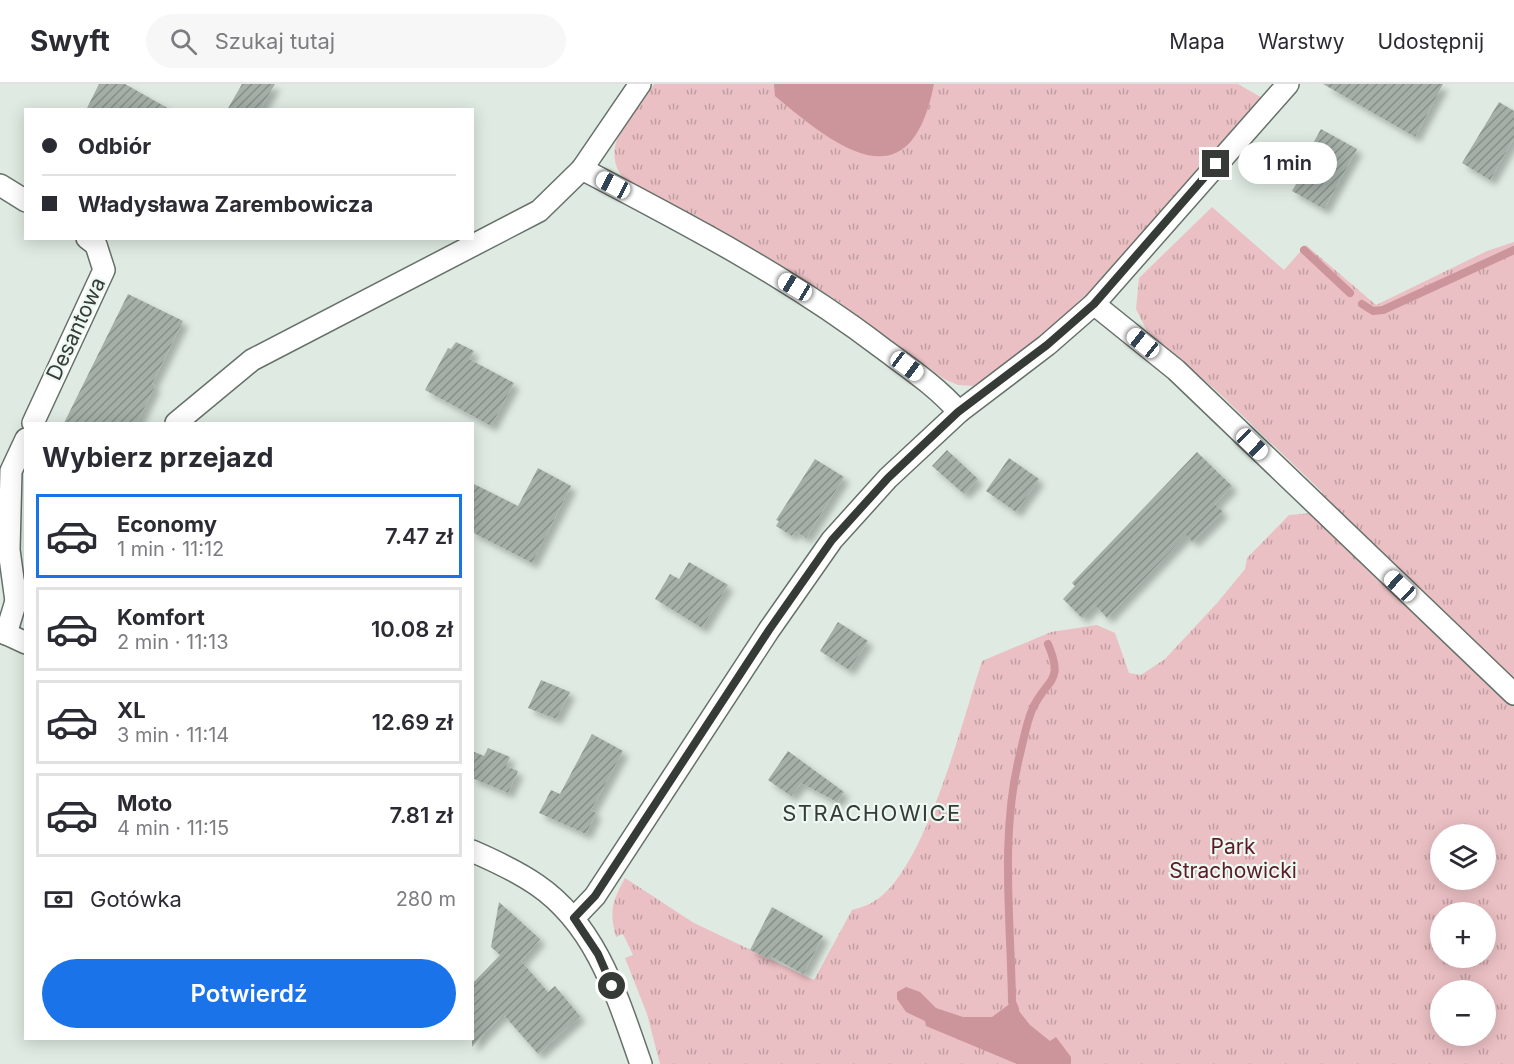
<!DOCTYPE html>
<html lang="pl">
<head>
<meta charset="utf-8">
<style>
	:root { --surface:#fff; --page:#f7f7f7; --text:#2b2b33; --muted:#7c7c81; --line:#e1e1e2; --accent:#1a73e8 }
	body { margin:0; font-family:Inter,sans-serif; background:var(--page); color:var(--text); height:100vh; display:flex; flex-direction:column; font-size:22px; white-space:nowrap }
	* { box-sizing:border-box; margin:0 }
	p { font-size:20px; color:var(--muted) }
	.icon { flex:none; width:33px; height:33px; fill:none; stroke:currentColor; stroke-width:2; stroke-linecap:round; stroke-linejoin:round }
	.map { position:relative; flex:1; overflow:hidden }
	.drawer { position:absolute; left:24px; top:338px; width:450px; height:618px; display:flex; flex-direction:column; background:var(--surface); border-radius:0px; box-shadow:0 3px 15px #0003 }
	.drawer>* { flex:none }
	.top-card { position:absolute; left:24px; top:24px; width:450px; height:132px; border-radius:0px; box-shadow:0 3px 15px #0003; display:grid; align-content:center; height:132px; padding:0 18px; background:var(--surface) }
	.tools { position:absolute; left:1430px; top:740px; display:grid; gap:12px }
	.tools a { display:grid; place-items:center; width:66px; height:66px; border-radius:50%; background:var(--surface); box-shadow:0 3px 15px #0003; font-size:30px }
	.end { position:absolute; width:27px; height:27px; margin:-14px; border:8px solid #363b38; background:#fff; box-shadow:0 0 0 3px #fff }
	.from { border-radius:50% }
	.bubble { position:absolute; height:42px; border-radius:21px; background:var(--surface); box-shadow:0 3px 15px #0003; font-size:20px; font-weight:600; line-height:42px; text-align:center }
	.car { position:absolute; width:18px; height:36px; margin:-18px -9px; border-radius:8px; box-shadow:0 0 4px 2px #0007; background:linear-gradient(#fff 24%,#345 0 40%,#fff 0 76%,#345 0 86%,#fff 0) }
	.top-card b { display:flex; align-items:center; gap:21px; height:57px; font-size:22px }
	.top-card b+b { border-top:2px solid var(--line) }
	.top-card i { width:15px; height:15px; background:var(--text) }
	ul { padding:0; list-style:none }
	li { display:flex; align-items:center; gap:18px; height:84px; margin:0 12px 9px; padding:0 6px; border:3px solid var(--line); border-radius:0px }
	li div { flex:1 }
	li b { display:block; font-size:22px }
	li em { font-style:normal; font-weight:600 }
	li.selected { border-color:var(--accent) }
	li>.icon { width:54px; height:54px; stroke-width:1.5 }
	h2 { padding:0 18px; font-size:27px; line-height:72px }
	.pay { display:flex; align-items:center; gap:15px; height:66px; padding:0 18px; font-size:22px }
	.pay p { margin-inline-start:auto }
	.button { display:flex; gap:12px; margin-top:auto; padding:12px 18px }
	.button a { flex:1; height:69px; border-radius:36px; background:var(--accent); color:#fff; font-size:24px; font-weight:600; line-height:69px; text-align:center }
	header { display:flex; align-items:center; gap:36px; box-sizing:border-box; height:84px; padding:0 30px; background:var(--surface); border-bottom:2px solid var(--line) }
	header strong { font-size:28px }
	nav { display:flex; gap:33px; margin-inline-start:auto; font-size:21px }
	.search { width:420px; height:54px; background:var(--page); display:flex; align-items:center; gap:15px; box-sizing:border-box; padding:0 21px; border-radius:33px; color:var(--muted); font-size:22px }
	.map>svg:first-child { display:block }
	.park { fill:url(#park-tufts); fill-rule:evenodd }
	.water { fill:#cb959b }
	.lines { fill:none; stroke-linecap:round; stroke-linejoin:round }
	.stream { stroke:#cb959b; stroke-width:8 }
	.building { fill:url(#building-hatch); filter:url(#shadow) }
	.street-casing { stroke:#66716a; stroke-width:24 }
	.street { stroke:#fff; stroke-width:21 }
	.route { stroke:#363b38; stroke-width:8 }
	.labels { text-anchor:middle; stroke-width:4.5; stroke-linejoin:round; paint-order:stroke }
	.street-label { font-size:21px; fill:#363b38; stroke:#ecf8f0 }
	.park-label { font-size:21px; fill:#5d1b29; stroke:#ecf8f0 }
	.neighbourhood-label { font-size:22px; letter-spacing:1.5px; fill:#363b38; stroke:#ecf8f0 }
</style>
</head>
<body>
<header>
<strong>Swyft</strong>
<div class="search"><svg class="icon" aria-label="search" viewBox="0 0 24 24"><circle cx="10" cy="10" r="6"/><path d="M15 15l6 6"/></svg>Szukaj tutaj</div>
<nav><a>Mapa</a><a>Warstwy</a><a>Udostępnij</a></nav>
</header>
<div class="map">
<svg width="1514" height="980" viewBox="0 0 1514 980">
	<defs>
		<pattern id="park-tufts" width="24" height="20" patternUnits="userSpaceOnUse" patternTransform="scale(1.5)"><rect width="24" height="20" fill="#ebc0c4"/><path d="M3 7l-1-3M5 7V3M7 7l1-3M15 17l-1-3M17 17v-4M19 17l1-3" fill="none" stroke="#bf9da0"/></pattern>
		<pattern id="building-hatch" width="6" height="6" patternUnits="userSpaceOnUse" patternTransform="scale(1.5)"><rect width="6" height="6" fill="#a3afa7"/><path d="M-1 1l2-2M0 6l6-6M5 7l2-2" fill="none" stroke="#869089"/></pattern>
		<filter id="shadow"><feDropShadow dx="5.5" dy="5.5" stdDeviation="3" flood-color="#0004"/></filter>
	</defs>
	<rect width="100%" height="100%" fill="#dfebe2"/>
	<!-- park -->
	<g class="park">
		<path d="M654,0H1238L1264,15C1176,113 1084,231 973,302L958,301L944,295L839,218L788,186L634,107C629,100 621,92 617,84C605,53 638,23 654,0Z"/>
		<path d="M1212,123L1284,186L1306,161L1376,221L1487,167L1514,158V980H660L647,930L625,874L633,871L623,850L616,853C609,826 612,818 625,794L694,839L814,896L852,826C858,824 867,822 873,818C925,789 963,634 982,577L1051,548L1097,541L1115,549L1129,589L1141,591L1165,575L1217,519L1245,485L1247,474L1289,431L1313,429L1322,408L1219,309L1147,247L1136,225L1139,194ZM1440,750H1485V795H1440ZM1440,828H1485V873H1440ZM1440,906H1485V951H1440Z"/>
	</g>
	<!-- water -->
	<g class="water">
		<path d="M774,0H934C910,122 837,64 775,12Z"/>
		<path d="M906,903L920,908L936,924L963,933H992L1012,918L1030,941L1050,957L1056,953L1071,973V980H1017L926,942L925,937L906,928L897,915V908Z"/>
	</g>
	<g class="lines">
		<!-- stream -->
		<g class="stream">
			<path d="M1304,166L1350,209"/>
			<path d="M1362,220L1373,227L1383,226L1514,166"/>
			<path d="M1015,925L1012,918C1011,837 1000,754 1019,674C1023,659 1026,640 1032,626C1046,594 1065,600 1048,560"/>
		</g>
	</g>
	<!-- building -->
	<g class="building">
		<path d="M99,0H125L171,26H86Z"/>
		<path d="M242,0H275L260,26H227Z"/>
		<path d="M1323,0H1443L1415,53Z"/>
		<path d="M1499,18L1514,27V54L1490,96L1462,79Z"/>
		<path d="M1321,45L1357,65L1324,125L1292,107L1306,83L1301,81Z"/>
		<path d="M128,210L183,237L152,300L155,302L137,339H64Z"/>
		<path d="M456,258L474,267L469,275L514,299L491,342L425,306L448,264L451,265Z"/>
		<path d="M947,366L978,395L964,410L932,382Z"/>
		<path d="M1197,368L1232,402L1215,420L1223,428L1193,458L1186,451L1107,534L1095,521L1082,534L1063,515L1075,502L1072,499Z"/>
		<path d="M1009,374L1039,395L1016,428L986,407Z"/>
		<path d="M815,375L844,393L806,454L795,447L792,452L776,442L779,437L776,436Z"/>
		<path d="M538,384L571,402L532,479L472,448V399L518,422Z"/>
		<path d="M689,478L728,501L702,544L655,515L670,490L679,495Z"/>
		<path d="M838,538L868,557L849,586L820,567Z"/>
		<path d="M541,596L570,608L556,635L528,624Z"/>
		<path d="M592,650L623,667L591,726L596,729L586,750L539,729L551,706L560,710Z"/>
		<path d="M488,664L510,673L506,682L518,687L508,709L472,694V667L484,672Z"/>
		<path d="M788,667L844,708L837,718L801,699L791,712L768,696Z"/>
		<path d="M499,818L540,855L521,877L548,908L555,902L580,932L538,970L503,930L472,963V900L500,871L491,863Z"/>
		<path d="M772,823L823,852L803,890L772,873L771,876L750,866Z"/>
	</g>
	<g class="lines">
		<defs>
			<g id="street">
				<path d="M582,85C685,139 789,193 882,264C909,284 936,302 959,328"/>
				<path d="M0,101L26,117"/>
				<path d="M1094,220L1176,286L1514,610"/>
				<path d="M33,339L104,186L96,161L87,154"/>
				<path d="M176,339L252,276L539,127L582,85L640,0"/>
				<path d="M16,517L9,466L11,387L26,355"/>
				<path d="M0,547L26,559"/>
				<path d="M6,550L16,517L25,506"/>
				<path d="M472,767C495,777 517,787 537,801C597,842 618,915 641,980"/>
				<path d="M574,834L595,812L769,546L832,456L888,394L959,328L1047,261L1094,220L1288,0"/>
			</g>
		</defs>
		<!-- street casing -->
		<use href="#street" class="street-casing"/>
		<!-- street -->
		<use href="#street" class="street"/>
	</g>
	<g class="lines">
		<!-- route -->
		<path class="route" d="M612,902L598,870L574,834L595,812L769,546L832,456L888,394L958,328L1047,261L1094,220L1216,80"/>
	</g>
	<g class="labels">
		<!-- street labels -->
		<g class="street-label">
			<text transform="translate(76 245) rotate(-65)" y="7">Desantowa</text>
		</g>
		<!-- park labels -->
		<g class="park-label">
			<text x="1233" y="770">Park<tspan x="1233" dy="24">Strachowicki</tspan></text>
		</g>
		<!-- neighbourhood labels -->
		<g class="neighbourhood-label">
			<text x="872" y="737">STRACHOWICE</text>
		</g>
	</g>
</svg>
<div class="tools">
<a><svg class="icon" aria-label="layers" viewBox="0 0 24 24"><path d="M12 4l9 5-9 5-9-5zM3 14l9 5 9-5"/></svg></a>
<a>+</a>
<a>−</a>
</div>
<i class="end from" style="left:612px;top:902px"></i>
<i class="end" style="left:1216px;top:80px"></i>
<div class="bubble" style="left:1238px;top:58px;width:99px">1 min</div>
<i class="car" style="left:613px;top:101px;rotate:298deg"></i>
<i class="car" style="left:795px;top:203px;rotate:301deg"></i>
<i class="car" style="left:1143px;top:259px;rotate:309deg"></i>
<i class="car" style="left:907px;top:282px;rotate:127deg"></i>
<i class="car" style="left:1252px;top:360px;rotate:134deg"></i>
<i class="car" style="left:1400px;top:502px;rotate:313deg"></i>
<div class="top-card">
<b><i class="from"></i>Odbiór</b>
<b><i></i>Władysława Zarembowicza</b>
</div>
<section class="drawer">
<h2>Wybierz przejazd</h2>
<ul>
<li class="selected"><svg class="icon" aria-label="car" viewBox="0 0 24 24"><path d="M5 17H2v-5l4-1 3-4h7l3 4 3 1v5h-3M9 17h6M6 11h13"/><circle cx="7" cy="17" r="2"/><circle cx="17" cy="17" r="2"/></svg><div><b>Economy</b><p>1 min · 11:12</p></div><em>7.47 zł</em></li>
<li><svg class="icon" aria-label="car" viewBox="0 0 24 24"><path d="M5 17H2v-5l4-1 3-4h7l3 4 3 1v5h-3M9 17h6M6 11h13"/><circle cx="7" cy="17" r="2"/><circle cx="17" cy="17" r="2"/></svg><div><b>Komfort</b><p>2 min · 11:13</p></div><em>10.08 zł</em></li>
<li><svg class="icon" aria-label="car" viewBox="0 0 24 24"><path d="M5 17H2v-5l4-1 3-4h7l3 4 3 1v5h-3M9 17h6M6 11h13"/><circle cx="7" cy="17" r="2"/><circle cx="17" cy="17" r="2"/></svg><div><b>XL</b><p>3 min · 11:14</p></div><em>12.69 zł</em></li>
<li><svg class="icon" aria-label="car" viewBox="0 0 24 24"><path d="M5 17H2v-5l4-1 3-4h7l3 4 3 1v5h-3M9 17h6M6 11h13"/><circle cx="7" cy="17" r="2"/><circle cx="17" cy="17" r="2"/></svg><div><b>Moto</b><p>4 min · 11:15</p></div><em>7.81 zł</em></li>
</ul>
<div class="pay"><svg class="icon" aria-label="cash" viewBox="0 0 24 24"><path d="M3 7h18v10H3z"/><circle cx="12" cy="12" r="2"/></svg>Gotówka<p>280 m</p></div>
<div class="button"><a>Potwierdź</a></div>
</section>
</div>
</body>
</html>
